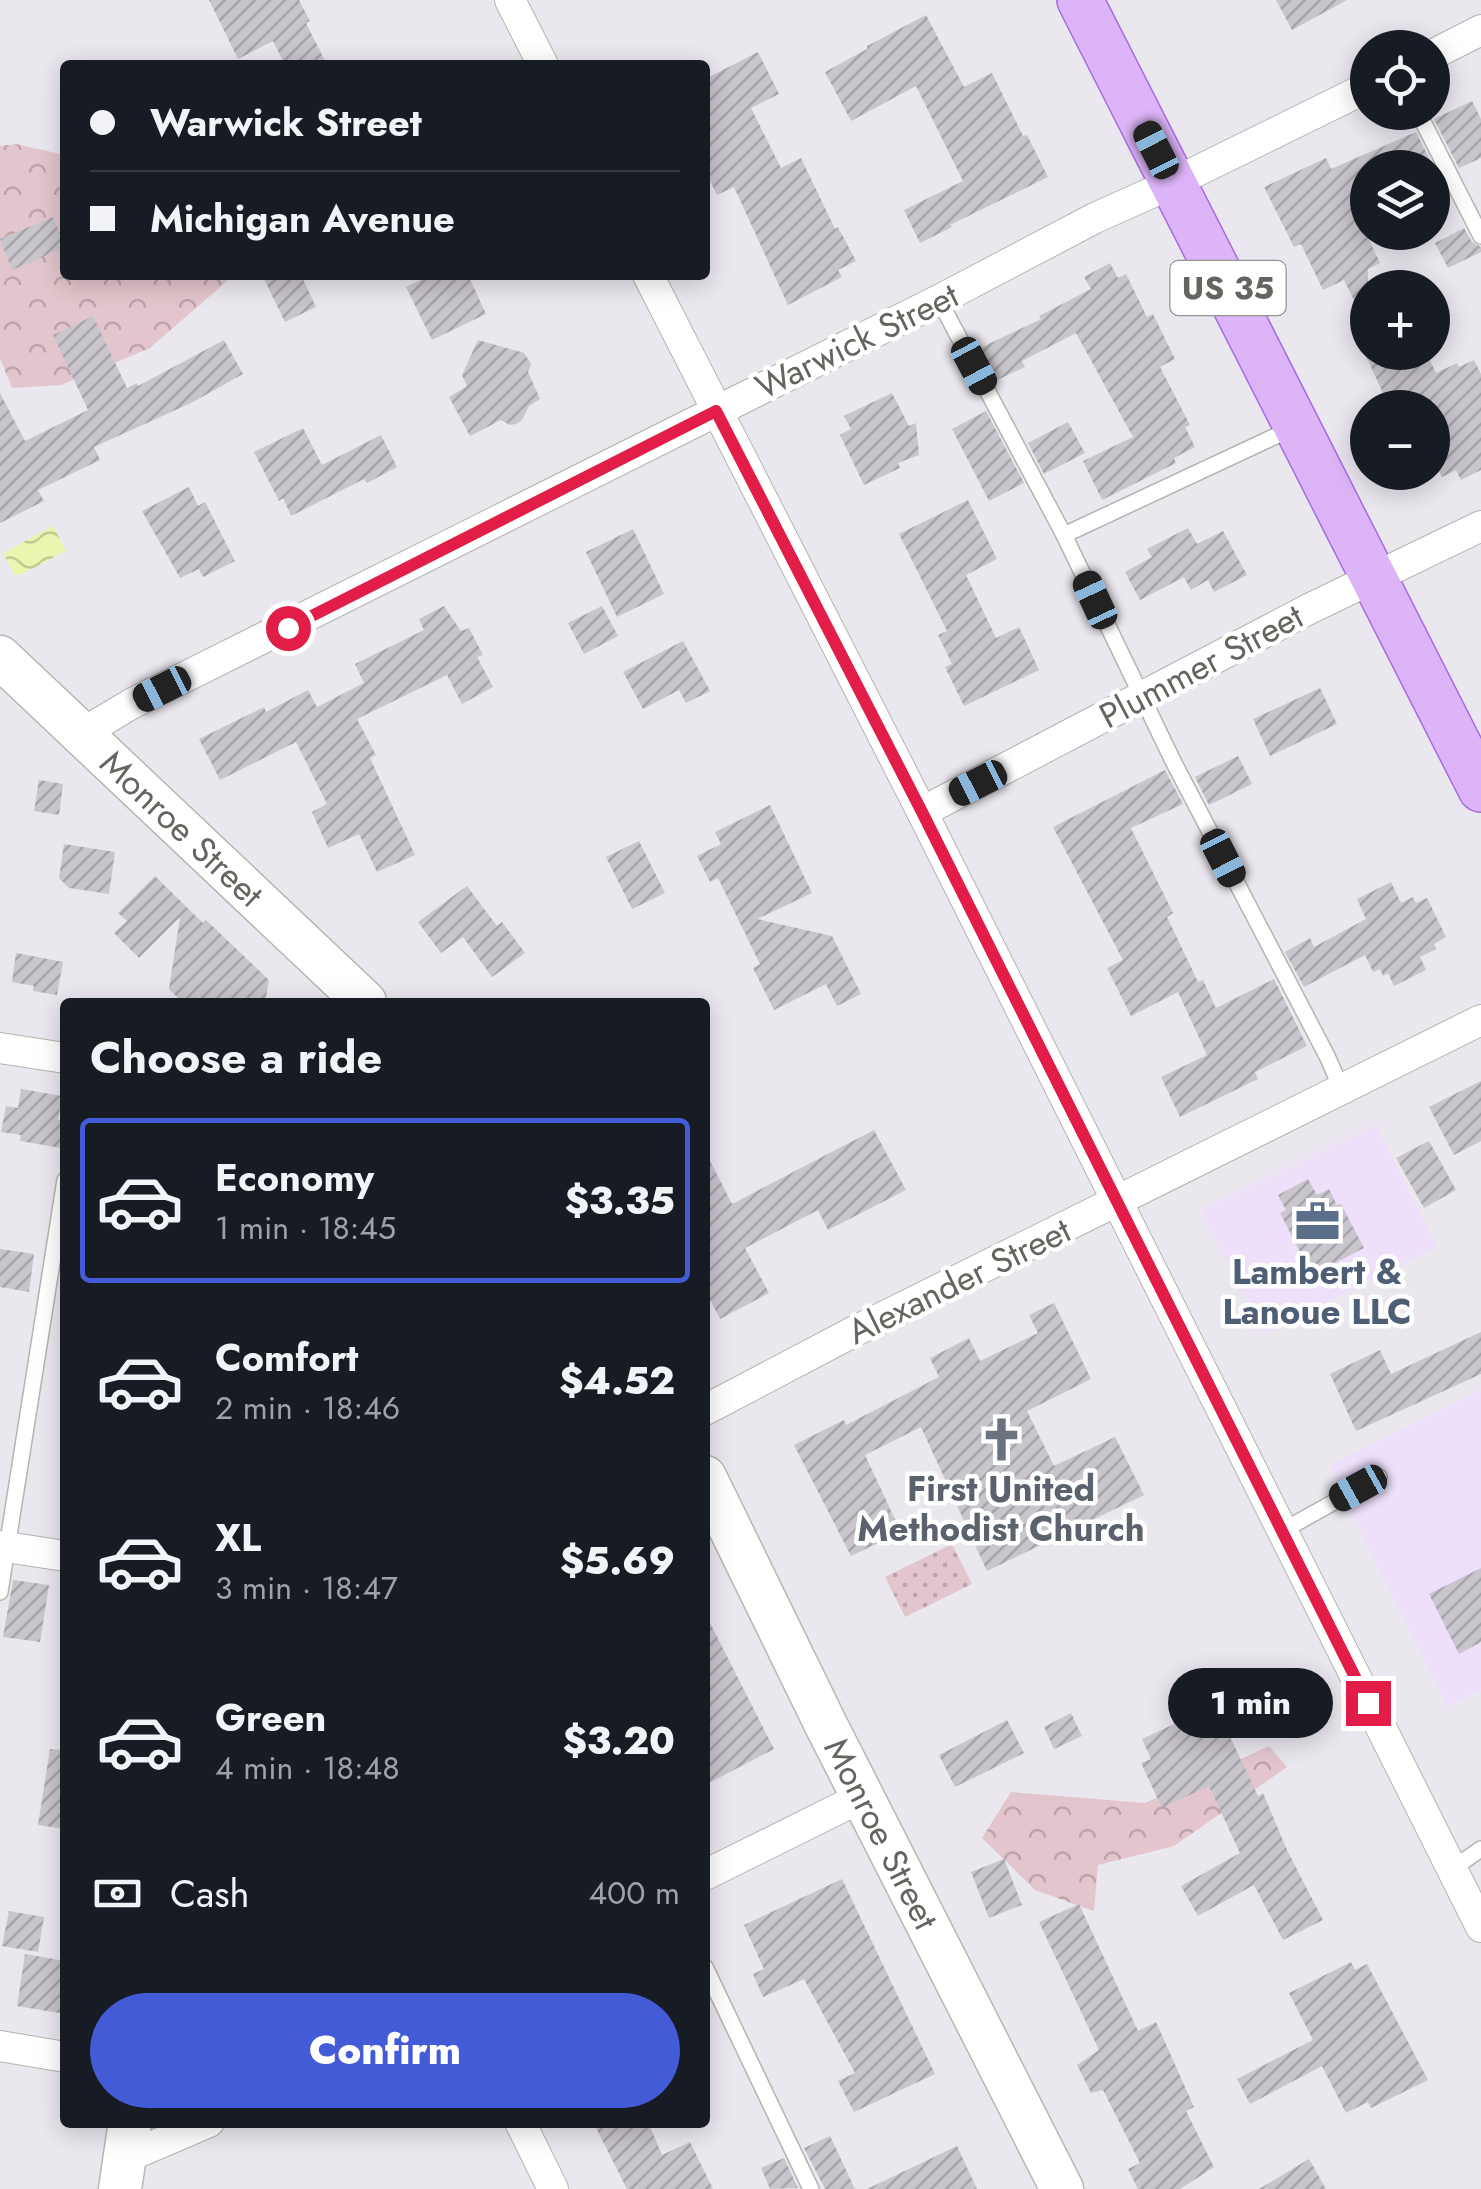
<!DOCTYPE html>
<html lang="en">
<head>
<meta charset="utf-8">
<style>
	:root { --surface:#171b24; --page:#20242c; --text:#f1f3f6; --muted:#9ea1a6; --line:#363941; --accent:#445bd8 }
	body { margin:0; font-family:Jost,sans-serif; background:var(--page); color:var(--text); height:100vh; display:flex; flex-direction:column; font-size:38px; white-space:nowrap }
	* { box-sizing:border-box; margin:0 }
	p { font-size:32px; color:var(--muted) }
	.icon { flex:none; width:55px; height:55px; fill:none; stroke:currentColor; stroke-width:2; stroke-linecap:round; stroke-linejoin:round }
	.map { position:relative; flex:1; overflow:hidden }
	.drawer { position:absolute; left:60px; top:998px; width:650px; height:1130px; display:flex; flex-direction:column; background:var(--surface); border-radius:10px; box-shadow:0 5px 25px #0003 }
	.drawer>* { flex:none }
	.banner { position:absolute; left:60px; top:60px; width:650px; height:220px; border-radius:10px; box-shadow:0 5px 25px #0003; display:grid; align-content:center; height:220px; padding:0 30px; background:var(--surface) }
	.controls { position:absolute; left:1350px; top:30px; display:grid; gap:20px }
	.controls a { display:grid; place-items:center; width:100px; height:100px; border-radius:50%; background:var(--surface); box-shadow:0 5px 25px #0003; font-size:50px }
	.end { position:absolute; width:45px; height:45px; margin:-22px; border:12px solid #e11d48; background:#fff; box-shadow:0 0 0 5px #fff }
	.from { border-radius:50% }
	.bubble { position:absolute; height:70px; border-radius:35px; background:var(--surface); box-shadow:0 5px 25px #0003; font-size:32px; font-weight:800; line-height:70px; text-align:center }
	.car { position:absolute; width:30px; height:60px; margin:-30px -15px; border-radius:12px; box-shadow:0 0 8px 2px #0007; background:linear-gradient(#222 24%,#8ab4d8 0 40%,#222 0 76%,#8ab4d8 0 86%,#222 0) }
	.banner b { display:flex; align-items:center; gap:35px; height:95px; font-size:38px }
	.banner b+b { border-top:2px solid var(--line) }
	.banner i { width:25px; height:25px; background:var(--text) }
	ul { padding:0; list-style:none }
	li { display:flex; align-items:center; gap:30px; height:165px; margin:0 20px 15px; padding:0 10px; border:5px solid transparent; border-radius:10px }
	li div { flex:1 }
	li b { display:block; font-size:38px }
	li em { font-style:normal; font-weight:800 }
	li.on { border-color:var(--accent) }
	li>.icon { width:90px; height:90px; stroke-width:1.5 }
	h2 { padding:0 30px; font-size:45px; line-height:120px }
	.pay { display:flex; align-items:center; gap:25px; height:110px; padding:0 30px; font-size:38px }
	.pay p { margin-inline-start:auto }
	.cta { display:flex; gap:20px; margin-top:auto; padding:20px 30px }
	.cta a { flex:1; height:115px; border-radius:60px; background:var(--accent); color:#fff; font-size:40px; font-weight:800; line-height:115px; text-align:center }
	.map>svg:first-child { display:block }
	.commercial { fill:#eee0fb }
	.forest { fill:url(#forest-crowns) }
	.park { fill:url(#park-dots) }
	.water { fill:url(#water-waves) }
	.building { fill:url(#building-hatch) }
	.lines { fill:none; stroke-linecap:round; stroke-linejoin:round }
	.lane-casing { stroke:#b3b5af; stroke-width:18 }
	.street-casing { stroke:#b3b5af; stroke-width:32 }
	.secondary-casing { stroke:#b5b8b1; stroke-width:45 }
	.primary-casing { stroke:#a66ce3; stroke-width:48 }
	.lane { stroke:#fff; stroke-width:15 }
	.street { stroke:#fff; stroke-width:30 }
	.secondary { stroke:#fff; stroke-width:42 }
	.primary { stroke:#dcb4f7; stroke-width:45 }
	.route { stroke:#e11d48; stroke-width:12 }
	.labels { text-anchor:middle; stroke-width:9; stroke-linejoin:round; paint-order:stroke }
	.shield { fill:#fff; stroke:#92938e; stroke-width:2.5 }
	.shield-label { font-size:32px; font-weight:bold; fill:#63655e }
	.street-label { font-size:35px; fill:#63655e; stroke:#fff }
	.service-label { font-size:35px; font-weight:bold; fill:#4e5e75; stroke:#fff }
	.worship-label { font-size:35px; font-weight:bold; fill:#5b616d; stroke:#fff }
</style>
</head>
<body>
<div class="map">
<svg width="1481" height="2189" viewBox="0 0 1481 2189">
	<defs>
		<pattern id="forest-crowns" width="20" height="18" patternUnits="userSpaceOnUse" patternTransform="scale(2.5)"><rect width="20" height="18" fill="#e3c6cd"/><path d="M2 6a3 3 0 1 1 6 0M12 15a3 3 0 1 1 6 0" fill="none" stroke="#bca4aa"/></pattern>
		<pattern id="park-dots" width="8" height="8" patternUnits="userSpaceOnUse" patternTransform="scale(2.5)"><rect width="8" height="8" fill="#e3c6cd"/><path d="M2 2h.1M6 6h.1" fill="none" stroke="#bca4aa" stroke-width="1.8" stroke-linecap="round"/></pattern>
		<pattern id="water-waves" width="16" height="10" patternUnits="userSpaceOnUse" patternTransform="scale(2.5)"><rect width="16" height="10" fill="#e8f6b0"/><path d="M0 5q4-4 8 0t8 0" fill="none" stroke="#c0cb92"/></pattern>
		<pattern id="building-hatch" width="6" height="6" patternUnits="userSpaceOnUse" patternTransform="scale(2.5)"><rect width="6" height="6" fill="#c9c5cc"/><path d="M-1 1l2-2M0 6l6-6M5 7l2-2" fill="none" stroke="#a7a4a9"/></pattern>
	</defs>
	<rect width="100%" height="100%" fill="#ebe7ef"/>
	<!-- commercial -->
	<g class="commercial">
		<path d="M1376,1124L1437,1247L1440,1246L1263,1334L1201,1211Z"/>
		<path d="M1481,1391V1690L1448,1707L1329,1466Z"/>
	</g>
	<!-- forest -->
	<g class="forest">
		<path d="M16,144L65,155V275H234L150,348L61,385L12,388L0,358V146Z"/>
		<path d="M1269,1746L1287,1767L1174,1846L1098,1865L1094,1911L1035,1890L982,1838L1011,1792L1145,1803Z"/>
	</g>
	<!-- park -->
	<path class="park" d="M952,1544L972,1584L905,1617L885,1577Z"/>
	<!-- water -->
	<path class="water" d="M53,526L66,551L20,575L14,574L3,553Z"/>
	<!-- building -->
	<g class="building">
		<path d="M209,0H299L310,21L306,23L327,65H285L273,41L238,59Z"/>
		<path d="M1276,0H1347L1292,30Z"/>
		<path d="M926,15L964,87L992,73L1023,136L1027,135L1048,177L950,225L952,227L920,243L904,210L963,181L916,86L851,121L825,72L867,49V46Z"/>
		<path d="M758,52L779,94L751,108L781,168L801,158L835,229L838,227L856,261L838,270L842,277L788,305L734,187L717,195L705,171V79Z"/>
		<path d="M1472,101L1481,119V158L1459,168L1434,119Z"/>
		<path d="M1416,132L1439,178L1432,181V168H1368V238L1380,263L1368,269V328L1344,280L1323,290L1301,244L1294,247L1264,187L1326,158L1331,169Z"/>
		<path d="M53,217L65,247L12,270L0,239Z"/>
		<path d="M1464,228L1472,242L1481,247V252L1448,268L1435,243Z"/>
		<path d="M1110,263L1118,278L1126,274L1147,317L1153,314L1175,359L1160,367L1190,425L1185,427L1195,447L1174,458L1176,463L1102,500L1083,461L1133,437L1076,333L1022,361L1025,367L995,381L978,349L1041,319L1039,316L1091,289L1084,277Z"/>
		<path d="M262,275H301L316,307L285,322Z"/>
		<path d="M431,275H468L486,314L432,340L406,287Z"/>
		<path d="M93,316L127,388L137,383L138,386L224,340L243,374L191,403L94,447L100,460L38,490L44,501L0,523V393L25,441L88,410L53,335Z"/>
		<path d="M478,340L524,353L531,364L528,372L540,399L529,406L522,420L516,424L510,425L501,420L470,436L449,397L467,386L462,375Z"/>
		<path d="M1364,352H1426L1436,373L1457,363L1459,367L1474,360L1481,374V470L1461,480L1456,470L1442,477L1432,457V408H1390Z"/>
		<path d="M892,393L909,426L916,423L919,455L898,463L900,468L864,485L840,435L851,429L844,416Z"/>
		<path d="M986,411L1024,483L989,501L952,429Z"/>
		<path d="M1068,422L1085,453L1044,474L1028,443Z"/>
		<path d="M303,428L322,465L381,435L397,467L367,483L364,479L291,516L283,498L279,501L254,452Z"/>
		<path d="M189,487L198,506L205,502L235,561L203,577L199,569L180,578L142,511Z"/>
		<path d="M968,500L997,559L966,575L996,638L1019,627L1039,670L964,706L945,667L952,664L938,635L947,631L899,534Z"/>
		<path d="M1188,528L1197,544L1223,531L1247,575L1214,592L1208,580L1191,590L1184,577L1140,600L1125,572L1152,557L1147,549Z"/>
		<path d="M633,529L664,594L617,617L586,552Z"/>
		<path d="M444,606L461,631L469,628L483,655L477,657L493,687L462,704L447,675L357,719L376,755L370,758L415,855L377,872L359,834L328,848L312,812L327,804L296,742L220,780L199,739L264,707L266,712L308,690L317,707L364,683L355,664L424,630L419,619Z"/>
		<path d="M602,606L618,636L584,654L568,623Z"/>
		<path d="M683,641L710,691L686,703L679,690L643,709L623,672Z"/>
		<path d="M1320,688L1337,724L1270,756L1253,719Z"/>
		<path d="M1238,756L1252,784L1209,805L1195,777Z"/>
		<path d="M1165,770L1183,804L1131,828L1173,913L1167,917L1198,982L1203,980L1216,1008L1274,979L1307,1046L1255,1072L1258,1079L1180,1117L1161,1077L1207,1055L1178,992L1131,1016L1107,968L1123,960L1053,827Z"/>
		<path d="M39,780L63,784L59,815L34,811Z"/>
		<path d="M770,805L812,893L757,919L832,936L861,994L837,1006L826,984L774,1010L753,968L760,964L718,878L710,882L697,856L721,844L715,832Z"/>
		<path d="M639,841L665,893L632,909L606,857Z"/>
		<path d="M64,844L115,852L109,894L69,888L59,878Z"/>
		<path d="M155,876L203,923L206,920L269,980L265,1002H182L169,989L180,917L139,958L114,933L127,921L118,913Z"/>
		<path d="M1391,882L1401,903L1413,897L1416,903L1427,898L1446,937L1434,944L1436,949L1420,957L1426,970L1394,986L1388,973L1383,976L1380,969L1373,972L1365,955L1304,987L1285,952L1310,938L1314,947L1366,919L1357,899Z"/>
		<path d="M467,886L497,926L502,922L525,953L492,977L463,937L441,953L418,922Z"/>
		<path d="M16,953L63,962L57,995L33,991L34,986L12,982Z"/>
		<path d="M1481,1081V1141L1454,1155L1429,1107Z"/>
		<path d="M21,1089L62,1096L58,1120L65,1121L61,1148L20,1141L21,1135L1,1132L6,1106L18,1108Z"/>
		<path d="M874,1130L906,1190L828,1230L818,1210L745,1248L769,1293L720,1319L705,1290V1151L732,1204Z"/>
		<path d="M1429,1141L1456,1190L1424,1208L1396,1158Z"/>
		<path d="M1308,1179L1317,1195L1329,1189L1337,1205L1341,1204L1364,1248L1312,1275L1280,1213L1286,1210L1278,1195Z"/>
		<path d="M0,1249L34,1254L29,1292L0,1287Z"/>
		<path d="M1054,1303L1091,1379L1027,1411L1054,1466L1115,1437L1144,1495L987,1571L921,1427L865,1455L901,1532L851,1556L794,1445L844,1420L846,1425L939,1377L930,1358L969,1338L980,1361L1038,1333L1029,1315Z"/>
		<path d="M1481,1332V1374L1356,1431L1330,1374L1380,1350L1391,1374Z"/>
		<path d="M1481,1568V1642L1459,1654L1429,1594Z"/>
		<path d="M13,1580L49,1585L40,1642L3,1637Z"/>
		<path d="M705,1613L774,1749L705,1785Z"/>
		<path d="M1215,1705L1258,1796L1263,1793L1287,1850L1323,1920L1283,1940L1254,1885L1198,1916L1181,1886L1240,1853L1209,1786L1162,1808L1141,1763L1151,1759L1142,1739Z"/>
		<path d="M1071,1713L1082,1736L1054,1749L1044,1727Z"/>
		<path d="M1007,1720L1024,1753L955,1787L939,1755Z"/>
		<path d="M50,1749L65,1750V1829L38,1825Z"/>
		<path d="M1004,1859L1022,1905L989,1918L971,1872Z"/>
		<path d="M842,1879L935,2074L854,2112L838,2081L855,2073L804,1979L763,1997L753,1974L764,1969L744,1925Z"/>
		<path d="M1079,1904L1138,2031L1156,2022L1194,2107L1186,2111L1214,2167L1180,2189H1138L1128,2169L1140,2163L1103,2090L1091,2093L1077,2065L1099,2050L1039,1922Z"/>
		<path d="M9,1911L44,1917L38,1952L2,1946Z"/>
		<path d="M25,1954L65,1961V2014L17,2006Z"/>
		<path d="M1351,1962L1355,1970L1367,1964L1428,2080L1371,2108L1368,2102L1346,2113L1322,2066L1250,2104L1237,2079L1313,2040L1289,1993Z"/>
		<path d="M593,2122H648L662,2155L690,2142L713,2189H627Z"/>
		<path d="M830,2136L855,2189H825L804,2148Z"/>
		<path d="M957,2146L977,2189H867Z"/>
		<path d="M784,2158L798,2188L770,2189L761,2168Z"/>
		<path d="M1309,2159L1326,2189H1259Z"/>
	</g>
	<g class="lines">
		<defs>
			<g id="lane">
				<path d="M1418,112L1481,236"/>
				<path d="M939,300L1064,535"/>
				<path d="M1295,427L1064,535L1173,761L1327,1056L1342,1090"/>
				<path d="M1282,1531L1379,1477"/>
				<path d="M0,1592L65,1180"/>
				<path d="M1452,1869L1481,1849"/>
				<path d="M705,1967L811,2189"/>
			</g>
			<g id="street">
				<path d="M510,0L543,65"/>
				<path d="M1432,55L1481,30"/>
				<path d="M648,275L922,812L1481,1927"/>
				<path d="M81,734L131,704L939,300L1095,218L1173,183L1368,87"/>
				<path d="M922,812L1309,609L1481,526"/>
				<path d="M0,1048L65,1058"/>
				<path d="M705,1410L855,1331L1481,1020"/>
				<path d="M0,1546L65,1556"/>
				<path d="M705,1875L862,1797"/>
				<path d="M0,2046L65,2057"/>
				<path d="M520,2122L553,2189"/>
				<path d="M125,2158L209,2122"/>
			</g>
			<g id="secondary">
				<path id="s1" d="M0,657L365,1002"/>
				<path id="s2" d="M705,1477L826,1725L1062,2189"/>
				<path d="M120,2189L130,2122"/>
			</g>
			<path id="primary" d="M1080,0L1481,789"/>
		</defs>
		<!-- lane casing -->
		<use href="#lane" class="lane-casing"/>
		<!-- street casing -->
		<use href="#street" class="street-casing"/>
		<!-- secondary casing -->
		<use href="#secondary" class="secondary-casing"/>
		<!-- primary casing -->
		<use href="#primary" class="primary-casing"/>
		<!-- lane -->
		<use href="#lane" class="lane"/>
		<!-- street -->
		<use href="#street" class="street"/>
		<!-- secondary -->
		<use href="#secondary" class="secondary"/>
		<!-- primary -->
		<use href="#primary" class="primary"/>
	</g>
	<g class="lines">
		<!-- route -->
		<path class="route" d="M288,628L716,411L922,812L1368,1703"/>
	</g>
	<!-- icons -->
	<defs>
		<symbol id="office-bare" viewBox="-9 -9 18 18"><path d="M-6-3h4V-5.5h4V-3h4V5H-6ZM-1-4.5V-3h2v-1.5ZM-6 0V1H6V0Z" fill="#5c6f8a" stroke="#fff" stroke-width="2.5" paint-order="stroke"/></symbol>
		<symbol id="church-bare" viewBox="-9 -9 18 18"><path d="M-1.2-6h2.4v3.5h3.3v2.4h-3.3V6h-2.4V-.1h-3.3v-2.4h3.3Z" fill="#6b7280" stroke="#fff" stroke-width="2.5" paint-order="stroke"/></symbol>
	</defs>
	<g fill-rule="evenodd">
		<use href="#office-bare" x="1286" y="1190" width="63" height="63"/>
		<use href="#church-bare" x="970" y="1408" width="63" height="63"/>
	</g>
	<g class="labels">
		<!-- shield labels -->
		<rect class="shield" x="1170.5" y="261" width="115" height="54" rx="8"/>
		<g class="shield-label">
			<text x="1228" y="299">US 35</text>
		</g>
		<!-- street labels -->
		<g class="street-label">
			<text transform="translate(857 341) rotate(-26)" y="12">Warwick Street</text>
			<text transform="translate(1201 666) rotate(-28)" y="12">Plummer Street</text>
			<text dy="12" stroke="none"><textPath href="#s1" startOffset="250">Monroe Street</textPath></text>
			<text transform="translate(959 1281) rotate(-26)" y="12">Alexander Street</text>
			<text dy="12" stroke="none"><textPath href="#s2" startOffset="398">Monroe Street</textPath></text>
		</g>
		<!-- service labels -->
		<g class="service-label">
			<text x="1317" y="1284">Lambert &amp;<tspan x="1317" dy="40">Lanoue LLC</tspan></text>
		</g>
		<!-- worship labels -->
		<g class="worship-label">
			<text x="1001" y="1501">First United<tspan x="1001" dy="40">Methodist Church</tspan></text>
		</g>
	</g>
</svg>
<div class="controls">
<a><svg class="icon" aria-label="locate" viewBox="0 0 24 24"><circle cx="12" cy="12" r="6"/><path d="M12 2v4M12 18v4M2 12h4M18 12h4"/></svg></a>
<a><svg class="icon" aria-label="layers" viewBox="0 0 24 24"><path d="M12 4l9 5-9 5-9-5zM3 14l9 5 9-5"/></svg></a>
<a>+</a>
<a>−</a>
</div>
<i class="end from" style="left:288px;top:628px"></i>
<i class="end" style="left:1368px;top:1703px"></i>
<div class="bubble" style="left:1168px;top:1668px;width:165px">1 min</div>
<i class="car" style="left:1156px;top:150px;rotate:333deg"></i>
<i class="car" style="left:974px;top:366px;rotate:152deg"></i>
<i class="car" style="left:1095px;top:600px;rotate:335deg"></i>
<i class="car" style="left:162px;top:689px;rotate:243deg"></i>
<i class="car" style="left:978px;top:783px;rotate:243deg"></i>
<i class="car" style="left:1223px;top:858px;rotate:153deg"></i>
<i class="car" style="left:1358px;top:1488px;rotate:241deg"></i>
<div class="banner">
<b><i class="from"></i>Warwick Street</b>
<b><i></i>Michigan Avenue</b>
</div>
<section class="drawer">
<h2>Choose a ride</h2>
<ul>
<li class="on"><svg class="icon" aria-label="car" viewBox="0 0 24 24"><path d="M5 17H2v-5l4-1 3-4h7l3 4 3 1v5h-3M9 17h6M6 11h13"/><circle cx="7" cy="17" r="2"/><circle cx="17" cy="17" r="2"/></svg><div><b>Economy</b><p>1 min · 18:45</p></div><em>$3.35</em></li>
<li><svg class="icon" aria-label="car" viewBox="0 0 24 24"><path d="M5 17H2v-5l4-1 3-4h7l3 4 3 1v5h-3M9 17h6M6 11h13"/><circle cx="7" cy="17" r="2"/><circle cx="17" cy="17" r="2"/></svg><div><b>Comfort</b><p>2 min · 18:46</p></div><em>$4.52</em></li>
<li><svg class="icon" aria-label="car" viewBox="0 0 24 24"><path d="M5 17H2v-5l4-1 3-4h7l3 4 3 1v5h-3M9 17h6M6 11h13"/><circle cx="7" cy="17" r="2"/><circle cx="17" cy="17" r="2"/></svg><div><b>XL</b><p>3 min · 18:47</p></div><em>$5.69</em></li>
<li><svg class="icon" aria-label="car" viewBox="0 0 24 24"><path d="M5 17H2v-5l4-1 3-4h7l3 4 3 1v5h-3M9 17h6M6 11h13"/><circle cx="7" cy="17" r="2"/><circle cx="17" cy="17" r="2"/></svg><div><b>Green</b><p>4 min · 18:48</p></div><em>$3.20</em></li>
</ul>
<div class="pay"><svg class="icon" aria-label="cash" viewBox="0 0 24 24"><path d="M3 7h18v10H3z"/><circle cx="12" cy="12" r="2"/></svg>Cash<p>400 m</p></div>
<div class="cta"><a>Confirm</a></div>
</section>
</div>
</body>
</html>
